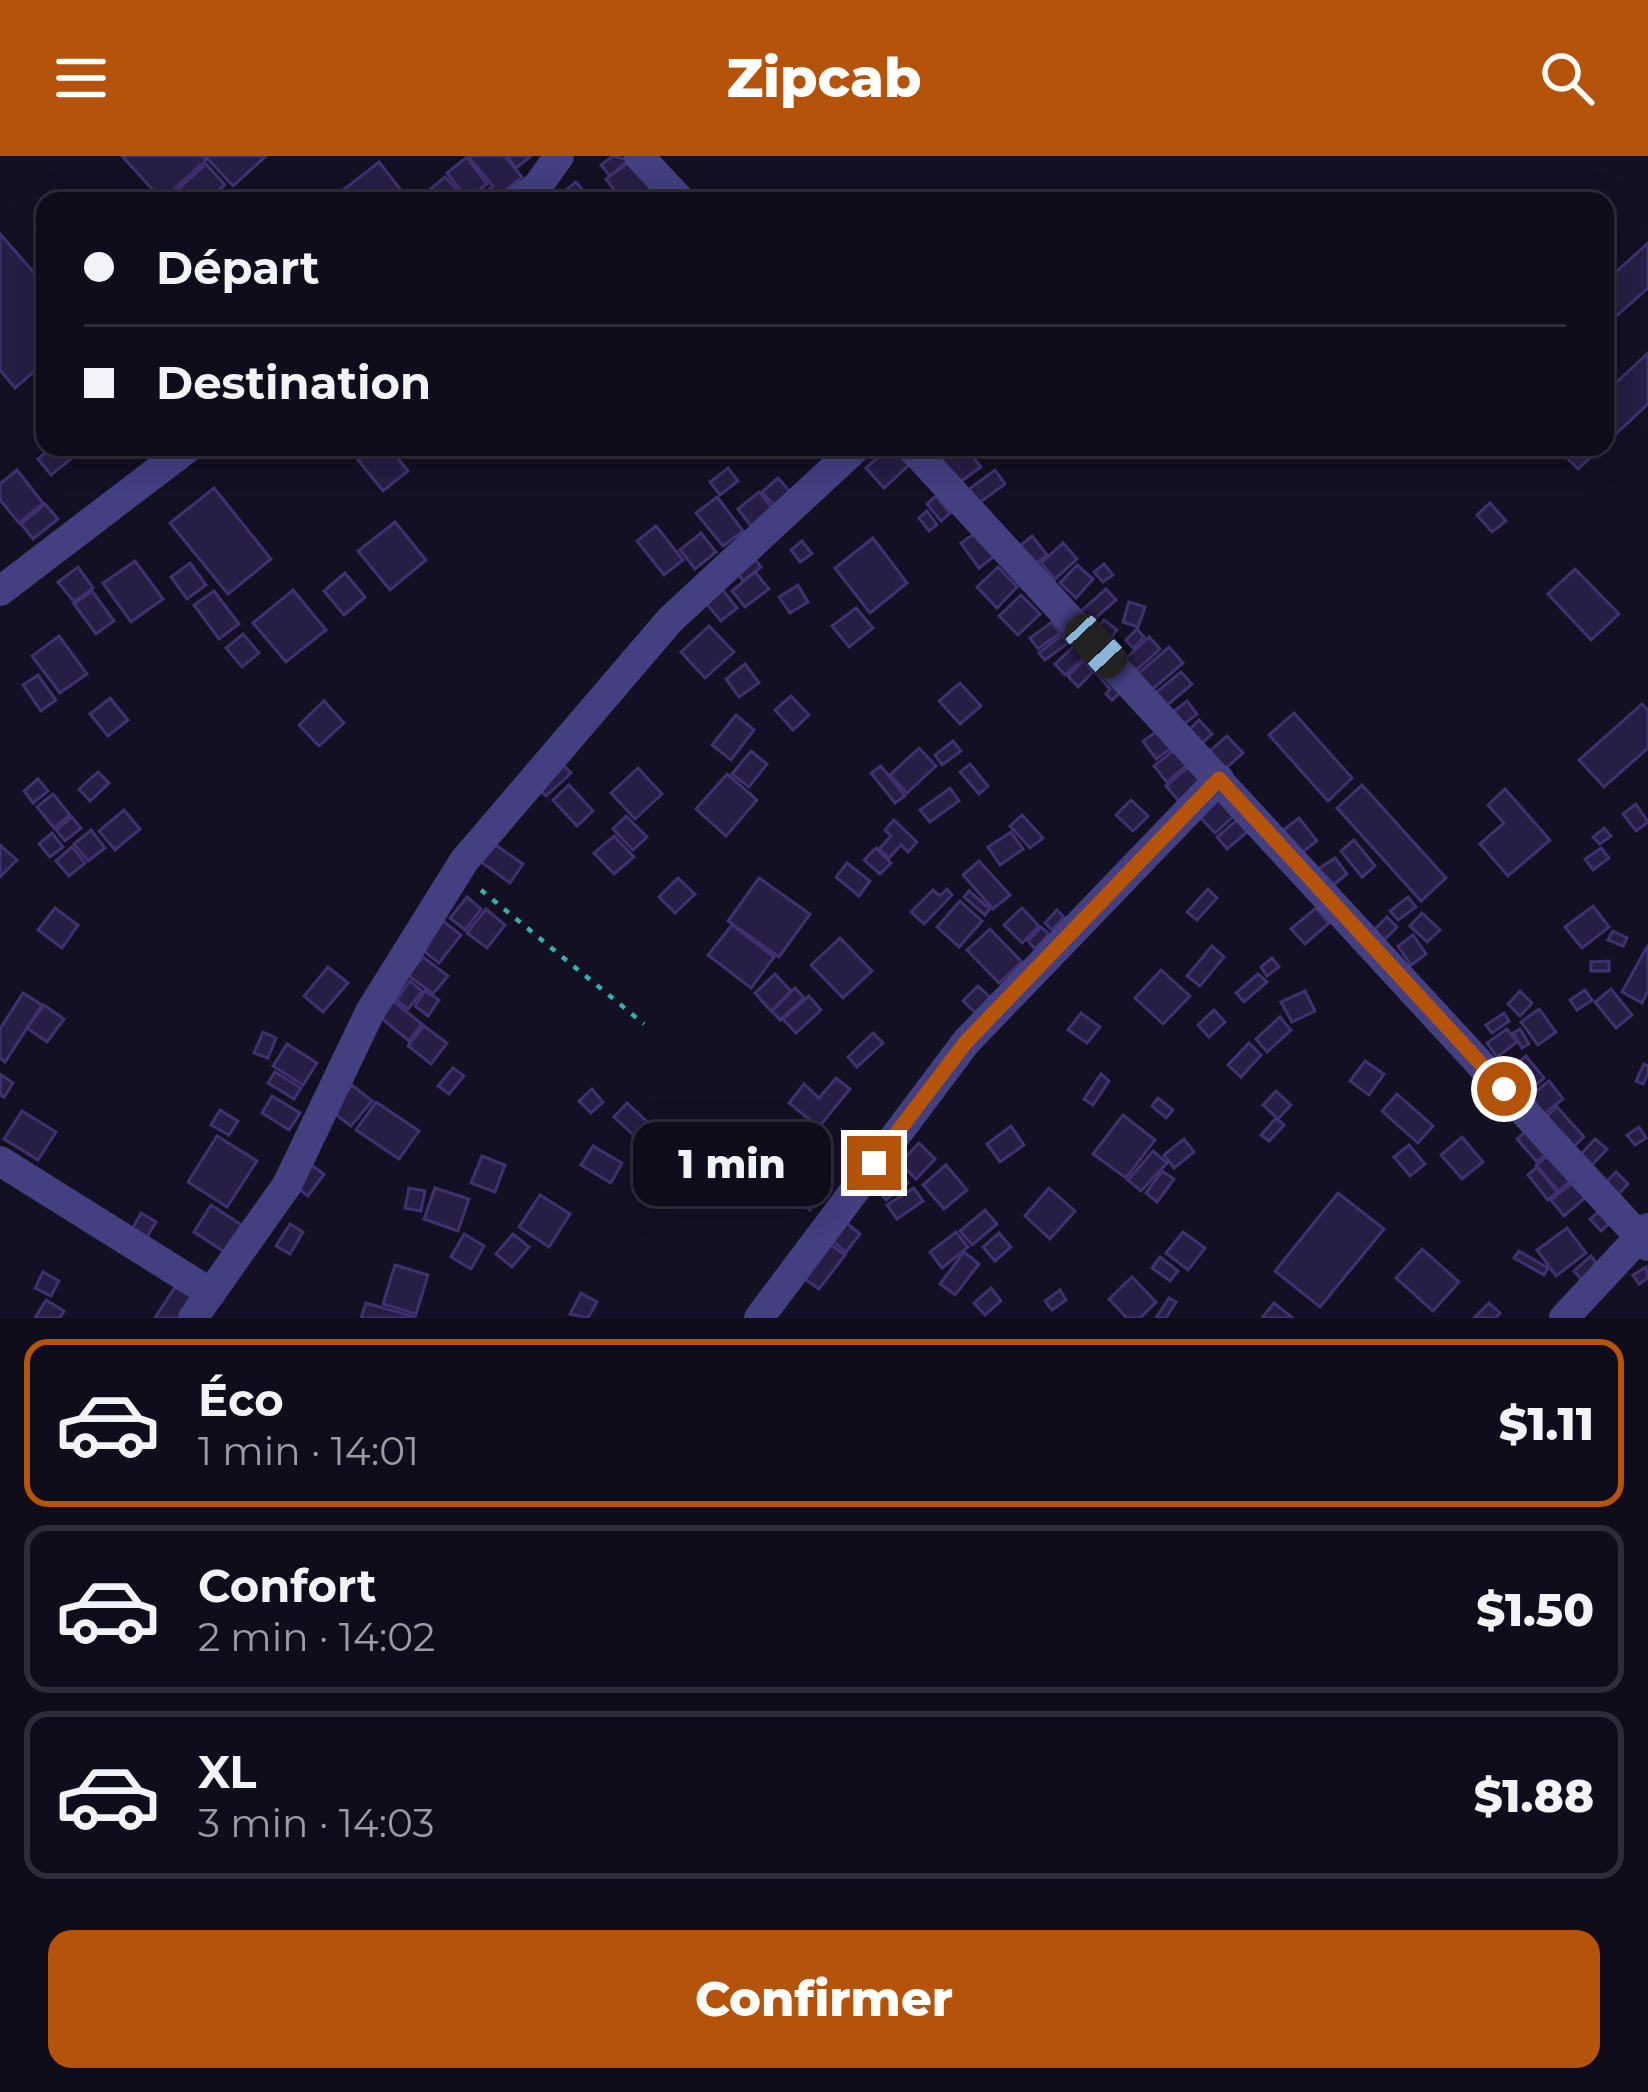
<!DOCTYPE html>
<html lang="fr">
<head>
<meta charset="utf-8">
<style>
	:root { --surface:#0f0c1b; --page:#181524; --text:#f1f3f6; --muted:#9b9ba3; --line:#2f2c3a; --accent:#b45309 }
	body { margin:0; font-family:Montserrat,sans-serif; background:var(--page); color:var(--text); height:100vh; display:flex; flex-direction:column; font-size:45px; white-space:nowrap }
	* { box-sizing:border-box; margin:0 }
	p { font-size:39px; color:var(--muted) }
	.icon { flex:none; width:66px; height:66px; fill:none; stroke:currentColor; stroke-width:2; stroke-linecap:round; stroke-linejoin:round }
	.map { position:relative; height:1162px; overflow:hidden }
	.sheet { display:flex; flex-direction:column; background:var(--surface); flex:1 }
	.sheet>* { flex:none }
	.guide { position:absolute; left:36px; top:36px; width:1578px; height:264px; border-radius:24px; box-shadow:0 6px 30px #0003,0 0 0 3px var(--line); display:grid; align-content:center; height:264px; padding:0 48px; background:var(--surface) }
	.end { position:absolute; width:54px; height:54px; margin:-27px; border:15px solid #b45309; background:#fff; box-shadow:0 0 0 6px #fff }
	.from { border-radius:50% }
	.bubble { position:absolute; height:84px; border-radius:24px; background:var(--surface); box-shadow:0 6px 30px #0003,0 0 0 3px var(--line); font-size:39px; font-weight:800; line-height:84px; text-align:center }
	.car { position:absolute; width:36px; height:72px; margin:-36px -18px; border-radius:15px; box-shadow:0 0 9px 3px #0007; background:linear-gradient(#222 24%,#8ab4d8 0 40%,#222 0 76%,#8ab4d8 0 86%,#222 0) }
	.guide b { display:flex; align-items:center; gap:42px; height:114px; font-size:45px }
	.guide b+b { border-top:3px solid var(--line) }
	.guide i { width:30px; height:30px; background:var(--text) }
	ul { padding:21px 0 0; list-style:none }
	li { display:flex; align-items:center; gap:36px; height:168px; margin:0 24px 18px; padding:0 24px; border:6px solid var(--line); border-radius:24px }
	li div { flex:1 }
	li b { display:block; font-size:45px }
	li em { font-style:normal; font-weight:800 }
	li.on { border-color:var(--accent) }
	li>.icon { width:108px; height:108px; stroke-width:1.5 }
	.primary-button { display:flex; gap:24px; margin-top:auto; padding:24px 48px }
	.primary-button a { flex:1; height:138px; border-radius:24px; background:var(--accent); color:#fff; font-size:48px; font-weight:800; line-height:138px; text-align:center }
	header { display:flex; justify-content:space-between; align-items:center; height:156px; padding:0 48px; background:var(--accent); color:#fff; font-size:54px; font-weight:800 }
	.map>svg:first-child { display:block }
	.building { fill:#261e44; stroke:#3f316e; stroke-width:3 }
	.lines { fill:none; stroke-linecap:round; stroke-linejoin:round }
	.path { stroke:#38afaa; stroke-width:4.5; stroke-dasharray:6 9; stroke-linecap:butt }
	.street { stroke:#433f80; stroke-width:30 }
	.route { stroke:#b45309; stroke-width:15 }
</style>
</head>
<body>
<header><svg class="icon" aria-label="menu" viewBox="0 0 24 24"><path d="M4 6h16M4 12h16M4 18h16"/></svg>Zipcab<svg class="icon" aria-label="search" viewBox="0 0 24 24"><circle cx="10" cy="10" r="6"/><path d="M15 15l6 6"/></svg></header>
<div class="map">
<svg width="1648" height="1162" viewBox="0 0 1648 1162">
	<rect width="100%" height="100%" fill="#141024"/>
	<!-- building -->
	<g class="building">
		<path d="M122,0H203L206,4L162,44Z"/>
		<path d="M205,0H266L233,30Z"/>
		<path d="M468,0H505L522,21L492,45H475L493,30Z"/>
		<path d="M507,0H531L516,12Z"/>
		<path d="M613,0L629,4L610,20L601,9Z"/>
		<path d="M467,1L487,28L467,43L447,17Z"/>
		<path d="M632,4L654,33L638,45H623L606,23Z"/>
		<path d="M379,6L407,42L403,45H329Z"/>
		<path d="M206,8L225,29L206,45H165Z"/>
		<path d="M445,21L456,33L441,45H428L423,39Z"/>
		<path d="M576,26L592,45H552Z"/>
		<path d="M0,78L45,129V206L15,232L0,214Z"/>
		<path d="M1648,87V132L1605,170V126Z"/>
		<path d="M1648,197V248L1605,288V237Z"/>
		<path d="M53,291H73L78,297L51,319L38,303Z"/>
		<path d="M375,291H389L408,315L383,335L358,304Z"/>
		<path d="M889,291L909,309L884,332L866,312Z"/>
		<path d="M953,291H977L981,296L973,301L981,311L956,329L936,303Z"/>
		<path d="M1557,291H1602L1578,313Z"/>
		<path d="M728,312L738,325L720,339L710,326Z"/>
		<path d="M17,314L43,347L19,367L0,344V328Z"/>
		<path d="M995,314L1005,328L979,347L969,333Z"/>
		<path d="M778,322L790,336L775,350L762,336Z"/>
		<path d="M214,332L271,403L228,438L170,367Z"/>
		<path d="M759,336L773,353L751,370L738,353Z"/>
		<path d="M936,340L950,357L941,365L927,348Z"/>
		<path d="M717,341L743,375L723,390L696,357Z"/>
		<path d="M1490,347L1506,365L1492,376L1477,359Z"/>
		<path d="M45,348L58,363L33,383L21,368Z"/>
		<path d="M927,355L937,369L929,375L919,362Z"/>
		<path d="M395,366L426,404L390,434L358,395Z"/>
		<path d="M656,370L683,404L664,419L637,385Z"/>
		<path d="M978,375L996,399L979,412L961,387Z"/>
		<path d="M701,377L716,396L695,413L680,394Z"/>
		<path d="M1032,380L1047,399L1030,412L1015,394Z"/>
		<path d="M873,382L907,427L870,457L835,412Z"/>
		<path d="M802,385L812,398L800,406L791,394Z"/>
		<path d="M1063,387L1077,403L1055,423L1041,407Z"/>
		<path d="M752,400L761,411L743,425L735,414Z"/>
		<path d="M135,405L163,443L131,466L103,427Z"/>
		<path d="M190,407L206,429L187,443L171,421Z"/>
		<path d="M1104,408L1113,419L1103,426L1094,416Z"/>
		<path d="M1077,409L1093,423L1076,442L1060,427Z"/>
		<path d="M78,411L93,432L74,446L58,426Z"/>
		<path d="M998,411L1017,431L997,452L977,431Z"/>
		<path d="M1575,413L1619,458L1591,484L1548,438Z"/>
		<path d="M755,416L769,433L745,451L732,435Z"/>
		<path d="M345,417L365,441L344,459L324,435Z"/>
		<path d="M718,428L737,452L721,465L701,441Z"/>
		<path d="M798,429L808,446L790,457L779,441Z"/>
		<path d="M1106,433L1116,444L1091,466L1081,455Z"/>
		<path d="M293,434L326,474L286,506L253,467Z"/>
		<path d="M92,435L114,465L96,478L74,448Z"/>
		<path d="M214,435L239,468L219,483L194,449Z"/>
		<path d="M1021,439L1040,458L1018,479L999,460Z"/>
		<path d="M1129,446L1145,451L1138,471L1123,466Z"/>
		<path d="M856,452L873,472L849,491L832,470Z"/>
		<path d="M1104,464L1117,474L1107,487L1093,477Z"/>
		<path d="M1052,466L1060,477L1038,493L1030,482Z"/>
		<path d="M709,470L734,496L705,522L681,496Z"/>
		<path d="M1137,473L1144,481L1133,492L1126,484Z"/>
		<path d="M243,478L259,497L242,511L226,492Z"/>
		<path d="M1062,479L1068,487L1045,504L1039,497Z"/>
		<path d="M59,480L87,518L60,537L32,500Z"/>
		<path d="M1149,481L1160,493L1130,520L1119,509Z"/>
		<path d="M1077,487L1088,498L1065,519L1055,508Z"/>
		<path d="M1169,491L1183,507L1146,539L1132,523Z"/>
		<path d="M1101,501L1127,531L1112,544L1106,538L1110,533L1090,510Z"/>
		<path d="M1083,505L1093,516L1078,531L1068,520Z"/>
		<path d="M745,508L759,527L739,541L726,523Z"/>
		<path d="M1181,516L1192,528L1164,552L1153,539Z"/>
		<path d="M38,519L56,544L41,555L23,529Z"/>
		<path d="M960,527L981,550L960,568L939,545Z"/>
		<path d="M791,540L809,559L793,574L775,554Z"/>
		<path d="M110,542L128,564L108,580L90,558Z"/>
		<path d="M324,545L344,567L319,590L299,569Z"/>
		<path d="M1187,545L1197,558L1183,569L1173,556Z"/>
		<path d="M1642,548L1648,554V592L1604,631L1579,604Z"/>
		<path d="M1294,557L1352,622L1328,645L1269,579Z"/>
		<path d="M736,559L754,574L731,604L712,589Z"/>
		<path d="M1199,564L1212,578L1201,588L1188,575Z"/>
		<path d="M1160,573L1173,591L1156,603L1143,585Z"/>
		<path d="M1227,580L1243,597L1225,613L1209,596Z"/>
		<path d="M953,585L961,595L942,609L935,599Z"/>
		<path d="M1179,590L1192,605L1167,626L1154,610Z"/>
		<path d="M919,592L936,610L907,637L890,619Z"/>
		<path d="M751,595L767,608L749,631L732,618Z"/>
		<path d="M558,604L571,617L546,640L533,627Z"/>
		<path d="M970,608L988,630L979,638L960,616Z"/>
		<path d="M881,610L905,640L895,647L871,617Z"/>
		<path d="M1189,610L1206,630L1183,650L1166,630Z"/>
		<path d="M638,612L662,638L635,663L611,637Z"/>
		<path d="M98,616L109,627L90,645L79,633Z"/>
		<path d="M727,618L757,644L726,680L696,653Z"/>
		<path d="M38,623L48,635L33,647L24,635Z"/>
		<path d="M569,629L593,655L577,670L553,644Z"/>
		<path d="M1362,629L1446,722L1421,745L1337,652Z"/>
		<path d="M950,632L959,645L930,666L920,654Z"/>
		<path d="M1505,633L1550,684L1508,720L1480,688L1504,667L1488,649Z"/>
		<path d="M53,638L70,659L54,672L37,651Z"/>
		<path d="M1218,641L1234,660L1215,677L1198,659Z"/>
		<path d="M1131,644L1148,660L1133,675L1116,659Z"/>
		<path d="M1636,648L1648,666L1636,675L1623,658Z"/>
		<path d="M124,654L140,673L115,694L99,675Z"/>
		<path d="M1022,659L1043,682L1030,692L1010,670Z"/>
		<path d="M626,660L647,681L633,694L613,673Z"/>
		<path d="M72,661L81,672L65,685L56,674Z"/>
		<path d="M1299,662L1317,685L1296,701L1278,678Z"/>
		<path d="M894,664L917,686L908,696L901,689L889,702L879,693L891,680L885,674Z"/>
		<path d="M1237,664L1247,676L1227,693L1217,681Z"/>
		<path d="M1604,672L1611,680L1600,688L1593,681Z"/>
		<path d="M91,674L105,692L88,705L74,688Z"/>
		<path d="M1011,676L1023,693L1000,709L988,691Z"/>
		<path d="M52,677L63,691L50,701L39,688Z"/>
		<path d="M614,680L634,701L614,718L594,697Z"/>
		<path d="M1354,684L1375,710L1362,721L1341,695Z"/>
		<path d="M494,688L523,708L510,727L481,706Z"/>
		<path d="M0,689L17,704L0,721Z"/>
		<path d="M72,691L85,707L69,720L56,705Z"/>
		<path d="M876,692L891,707L880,718L864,704Z"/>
		<path d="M1601,692L1609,702L1593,714L1585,703Z"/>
		<path d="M1335,702L1347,718L1328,733L1315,715Z"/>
		<path d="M979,705L1010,739L993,753L963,719Z"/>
		<path d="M847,707L870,725L859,740L836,721Z"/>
		<path d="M678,722L695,738L675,757L659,741Z"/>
		<path d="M759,722L810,758L779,801L728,765Z"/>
		<path d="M947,733L952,739L924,768L911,756L933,734L940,740Z"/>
		<path d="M1208,733L1217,742L1197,764L1187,756Z"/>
		<path d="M969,735L990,753L985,759L964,741Z"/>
		<path d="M467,741L481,753L465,774L450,762Z"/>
		<path d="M1408,741L1416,751L1398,764L1390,755Z"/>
		<path d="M960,745L982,765L959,791L937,771Z"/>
		<path d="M1593,750L1609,771L1582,792L1565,771Z"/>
		<path d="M55,752L78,769L62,792L38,774Z"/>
		<path d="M1022,752L1039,770L1022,787L1004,769Z"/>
		<path d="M1316,752L1329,767L1305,788L1291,773Z"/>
		<path d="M486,753L505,769L487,792L467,777Z"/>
		<path d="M1057,754L1064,761L1052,774L1045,767Z"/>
		<path d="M1422,757L1440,774L1427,786L1410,770Z"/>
		<path d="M1387,761L1397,771L1378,790L1368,780Z"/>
		<path d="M443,765L461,779L439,807L421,793Z"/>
		<path d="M732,769L774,801L751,832L708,799Z"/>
		<path d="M1041,771L1049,778L1035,793L1028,785Z"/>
		<path d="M990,773L1022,806L999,827L967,794Z"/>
		<path d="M1613,775L1627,782L1623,790L1608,784Z"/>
		<path d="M1413,779L1426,798L1411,809L1398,790Z"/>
		<path d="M840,782L872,815L843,842L811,809Z"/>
		<path d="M1648,789V835L1642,847L1622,836Z"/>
		<path d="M1212,790L1224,801L1200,830L1187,820Z"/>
		<path d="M423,801L448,820L433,838L408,819Z"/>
		<path d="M1272,802L1279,811L1267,820L1261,811Z"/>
		<path d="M1609,805V815H1591V806Z"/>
		<path d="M328,811L348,827L323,856L304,840Z"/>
		<path d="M1161,814L1190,840L1163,868L1135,842Z"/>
		<path d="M775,818L791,835L771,855L755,837Z"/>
		<path d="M1258,818L1267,826L1244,846L1236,837Z"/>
		<path d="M410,825L422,835L408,853L396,844Z"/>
		<path d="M978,830L995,846L980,861L963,845Z"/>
		<path d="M795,832L804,842L780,864L772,855Z"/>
		<path d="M1611,833L1632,859L1616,872L1595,846Z"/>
		<path d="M1585,834L1592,844L1577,854L1570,844Z"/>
		<path d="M425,835L439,844L428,860L415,850Z"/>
		<path d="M1305,835L1315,855L1292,866L1281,846Z"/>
		<path d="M1520,835L1532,847L1520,860L1508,848Z"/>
		<path d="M23,837L42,849L5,906L0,902V873Z"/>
		<path d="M809,840L821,854L796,877L783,863Z"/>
		<path d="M393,845L422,868L409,885L380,861Z"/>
		<path d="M44,849L64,863L47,886L27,872Z"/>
		<path d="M1539,853L1556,876L1538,889L1521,866Z"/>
		<path d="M1214,854L1225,866L1209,881L1198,869Z"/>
		<path d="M1081,857L1100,871L1087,887L1068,874Z"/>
		<path d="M1504,857L1509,865L1492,877L1486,869Z"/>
		<path d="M1280,861L1291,874L1267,896L1256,883Z"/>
		<path d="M424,870L447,887L431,908L408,890Z"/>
		<path d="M1507,873L1517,886L1497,901L1487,887Z"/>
		<path d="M1520,873L1529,888L1522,892L1513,877Z"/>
		<path d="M263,876L276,882L268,902L254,897Z"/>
		<path d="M873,877L883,887L857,911L848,901Z"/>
		<path d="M1249,887L1261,899L1241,921L1228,909Z"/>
		<path d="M287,888L317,907L303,929L273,910Z"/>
		<path d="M1526,900L1544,922L1531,933L1512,912Z"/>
		<path d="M1365,905L1384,918L1369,939L1350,925Z"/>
		<path d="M1644,908L1648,910V918L1643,928L1636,925Z"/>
		<path d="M453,912L464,920L449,938L438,930Z"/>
		<path d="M275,916L301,932L294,943L268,927Z"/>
		<path d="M1101,918L1109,925L1093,949L1084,943Z"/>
		<path d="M1,919L13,927L4,941L0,939Z"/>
		<path d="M836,922L850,933L819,971L789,947L804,928L819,942Z"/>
		<path d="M1549,925L1563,943L1544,958L1530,940Z"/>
		<path d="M352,929L372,945L351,970L331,955Z"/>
		<path d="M592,933L603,946L591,957L579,945Z"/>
		<path d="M1276,935L1291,949L1278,963L1263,949Z"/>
		<path d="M1397,938L1433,970L1418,987L1382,955Z"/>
		<path d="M272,940L300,957L289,974L262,957Z"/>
		<path d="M1158,942L1173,954L1166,962L1152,950Z"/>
		<path d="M376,946L419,975L399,1003L356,974Z"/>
		<path d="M627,947L655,973L642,987L614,961Z"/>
		<path d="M1557,951L1584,981L1572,992L1545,962Z"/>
		<path d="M220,954L238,965L229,979L211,969Z"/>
		<path d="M22,955L56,976L38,1004L4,983Z"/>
		<path d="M1123,959L1155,984L1126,1022L1093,998Z"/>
		<path d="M1276,962L1284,969L1269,985L1261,979Z"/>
		<path d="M1011,970L1024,989L1000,1006L987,988Z"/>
		<path d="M1639,971L1646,982L1635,989L1627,979Z"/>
		<path d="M1525,976L1545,999L1537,1006L1517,983Z"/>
		<path d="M217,980L257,1005L227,1051L188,1026Z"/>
		<path d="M1462,981L1483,1006L1462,1023L1441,999Z"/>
		<path d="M1184,983L1194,996L1174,1012L1164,999Z"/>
		<path d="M1595,983L1607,993L1592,1009L1581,998Z"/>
		<path d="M919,987L935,1003L916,1023L900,1007Z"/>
		<path d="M1409,989L1425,1008L1410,1020L1394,1001Z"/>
		<path d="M593,990L622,1007L611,1027L581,1009Z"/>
		<path d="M1153,995L1167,1007L1141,1035L1128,1024Z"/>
		<path d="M1551,997L1573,1023L1559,1035L1536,1009Z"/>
		<path d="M482,1000L505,1009L495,1036L471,1027Z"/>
		<path d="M310,1008L324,1018L308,1040L294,1029Z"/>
		<path d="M946,1009L967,1034L944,1053L923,1029Z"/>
		<path d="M1537,1011L1557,1036L1548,1044L1528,1019Z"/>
		<path d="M800,1012L827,1033L810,1054L784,1033Z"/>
		<path d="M899,1015L908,1027L886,1044L877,1032Z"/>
		<path d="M1162,1015L1174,1023L1157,1046L1146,1037Z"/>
		<path d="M1616,1016L1628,1028L1611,1046L1598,1034Z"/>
		<path d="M1573,1026L1586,1041L1564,1060L1551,1044Z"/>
		<path d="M409,1032L425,1035L421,1055L405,1052Z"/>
		<path d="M435,1032L469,1043L458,1075L424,1063Z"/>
		<path d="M914,1032L923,1045L897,1063L887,1049Z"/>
		<path d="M1049,1032L1075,1055L1050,1083L1025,1060Z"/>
		<path d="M1338,1037L1384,1073L1320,1151L1275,1115Z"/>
		<path d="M540,1039L570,1058L549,1091L519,1071Z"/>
		<path d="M211,1049L243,1070L226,1097L194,1076Z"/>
		<path d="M985,1054L997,1068L972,1089L960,1075Z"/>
		<path d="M1598,1056L1609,1068L1601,1075L1590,1063Z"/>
		<path d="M141,1057L156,1066L145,1084L131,1075Z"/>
		<path d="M843,1064L860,1078L846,1096L829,1082Z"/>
		<path d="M290,1068L303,1076L290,1098L276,1090Z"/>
		<path d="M1567,1072L1586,1097L1556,1120L1537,1094Z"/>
		<path d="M956,1076L968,1091L942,1112L930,1096Z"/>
		<path d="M1183,1076L1205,1092L1188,1114L1166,1097Z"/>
		<path d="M999,1077L1011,1091L995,1105L983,1091Z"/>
		<path d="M464,1078L484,1090L471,1113L451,1101Z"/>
		<path d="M513,1078L529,1091L512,1111L496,1098Z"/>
		<path d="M826,1085L845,1099L819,1133L799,1119Z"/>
		<path d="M1422,1093L1459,1126L1433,1155L1396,1122Z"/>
		<path d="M1519,1095L1548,1112L1544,1119L1514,1102Z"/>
		<path d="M964,1096L979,1108L955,1139L940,1128Z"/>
		<path d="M1591,1100L1601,1113L1585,1127L1574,1115Z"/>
		<path d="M1160,1101L1178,1115L1170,1125L1152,1112Z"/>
		<path d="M395,1109L428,1119L416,1158L383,1148Z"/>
		<path d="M1646,1111L1648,1122L1639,1128L1633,1119Z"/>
		<path d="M43,1116L59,1125L51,1140L35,1132Z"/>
		<path d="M1132,1121L1156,1146L1140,1162H1127L1109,1143Z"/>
		<path d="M175,1131L197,1144L186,1162H155Z"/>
		<path d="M991,1132L1001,1145L985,1159L974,1147Z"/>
		<path d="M1060,1134L1066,1144L1052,1154L1045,1145Z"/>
		<path d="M581,1137L597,1146L588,1162L570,1158Z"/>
		<path d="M1169,1142L1176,1146L1166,1162H1156Z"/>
		<path d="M46,1144L64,1155L60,1162H35Z"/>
		<path d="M366,1147L415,1161L414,1162H361Z"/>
		<path d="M1274,1147L1293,1162H1262Z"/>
		<path d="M1489,1147L1500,1157L1496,1162H1474Z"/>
	</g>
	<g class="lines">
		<!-- path -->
		<path class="path" d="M481,734L644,868"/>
		<!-- street -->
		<g class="street">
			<path d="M639,0L681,45"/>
			<path d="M517,45L537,31L559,0"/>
			<path d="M911,291L1648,1090"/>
			<path d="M0,435L189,291"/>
			<path d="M0,1005L211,1137"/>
			<path d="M193,1162L287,1029L370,856L464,705L670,464L857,291"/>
			<path d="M759,1162L966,886L1219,623"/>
			<path d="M1564,1162L1648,1072"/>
		</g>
	</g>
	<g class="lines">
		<!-- route -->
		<path class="route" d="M874,1007L966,886L1219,623L1504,933"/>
	</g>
</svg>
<i class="end from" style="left:1504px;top:933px"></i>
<i class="end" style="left:874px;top:1007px"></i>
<div class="bubble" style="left:633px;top:966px;width:198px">1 min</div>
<i class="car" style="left:1096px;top:490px;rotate:137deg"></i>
<div class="guide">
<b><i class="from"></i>Départ</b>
<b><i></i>Destination</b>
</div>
</div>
<section class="sheet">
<ul>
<li class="on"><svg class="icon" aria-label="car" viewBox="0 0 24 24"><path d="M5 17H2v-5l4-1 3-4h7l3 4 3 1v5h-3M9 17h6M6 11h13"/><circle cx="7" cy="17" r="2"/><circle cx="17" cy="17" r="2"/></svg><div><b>Éco</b><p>1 min · 14:01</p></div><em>$1.11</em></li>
<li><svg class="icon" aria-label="car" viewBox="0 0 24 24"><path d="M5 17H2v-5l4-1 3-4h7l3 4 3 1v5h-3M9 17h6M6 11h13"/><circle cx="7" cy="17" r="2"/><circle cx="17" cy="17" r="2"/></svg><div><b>Confort</b><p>2 min · 14:02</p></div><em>$1.50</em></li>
<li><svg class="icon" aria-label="car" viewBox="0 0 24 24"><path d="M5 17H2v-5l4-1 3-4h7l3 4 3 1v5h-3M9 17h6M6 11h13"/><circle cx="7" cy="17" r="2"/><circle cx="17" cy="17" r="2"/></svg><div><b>XL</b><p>3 min · 14:03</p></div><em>$1.88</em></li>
</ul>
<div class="primary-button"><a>Confirmer</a></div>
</section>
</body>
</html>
